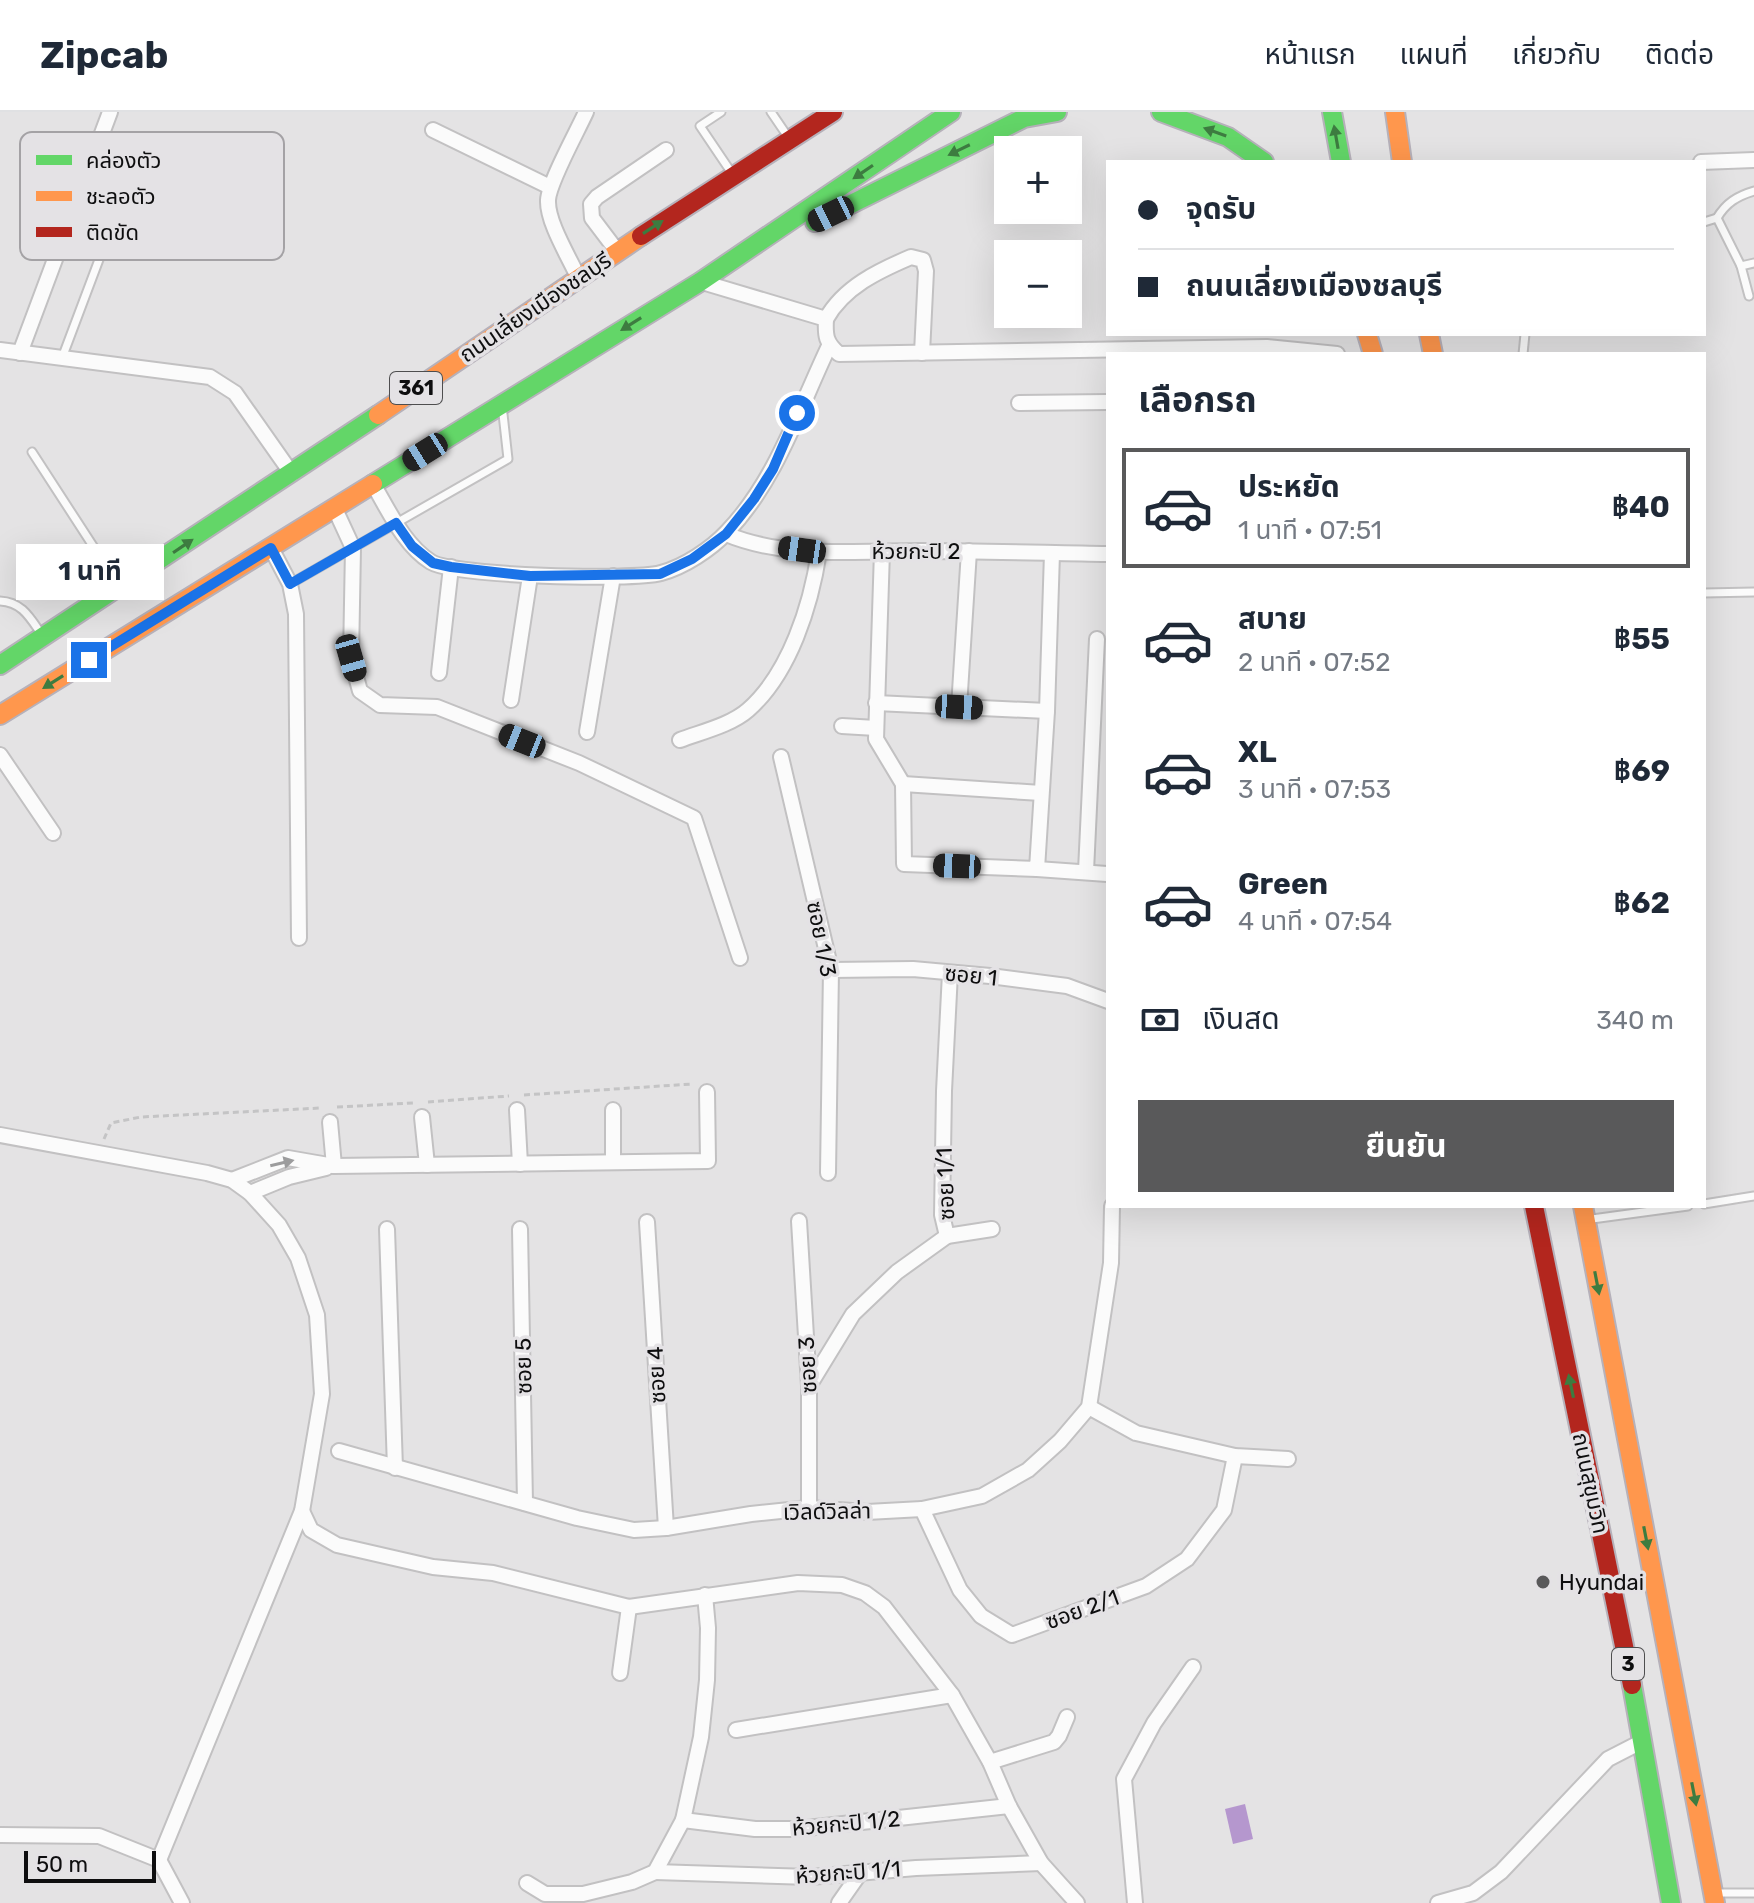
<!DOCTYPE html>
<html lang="th">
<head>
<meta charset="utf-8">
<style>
	:root { --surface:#fff; --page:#f2f2f3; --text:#1f2937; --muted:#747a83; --line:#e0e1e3; --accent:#59595a }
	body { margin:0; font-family:Rubik,"Noto Sans Thai",sans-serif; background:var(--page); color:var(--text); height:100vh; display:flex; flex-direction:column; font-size:30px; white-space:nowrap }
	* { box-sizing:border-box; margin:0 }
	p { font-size:26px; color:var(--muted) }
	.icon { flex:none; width:44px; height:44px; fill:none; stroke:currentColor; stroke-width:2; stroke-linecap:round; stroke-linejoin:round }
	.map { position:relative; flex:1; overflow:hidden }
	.side { position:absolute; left:1106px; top:240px; width:600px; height:856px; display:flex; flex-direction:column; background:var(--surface); border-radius:0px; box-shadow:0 8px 32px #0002 }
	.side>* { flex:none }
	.banner { position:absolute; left:1106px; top:48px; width:600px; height:176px; border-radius:0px; box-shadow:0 8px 32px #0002; display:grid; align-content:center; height:176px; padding:0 32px; background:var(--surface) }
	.tools { position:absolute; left:994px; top:24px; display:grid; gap:16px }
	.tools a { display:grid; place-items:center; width:88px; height:88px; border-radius:0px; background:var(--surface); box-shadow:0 8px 32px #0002; font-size:40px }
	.scale { position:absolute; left:24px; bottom:20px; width:132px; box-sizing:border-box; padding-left:8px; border:4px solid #0e0e0f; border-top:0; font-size:22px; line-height:28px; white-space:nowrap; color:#0e0e0f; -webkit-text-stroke:6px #e4e2e5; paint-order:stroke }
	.end { position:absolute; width:36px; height:36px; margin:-18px; border:10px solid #1a73e8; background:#fff; box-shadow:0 0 0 4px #fff }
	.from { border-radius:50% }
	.bubble { position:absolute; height:56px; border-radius:0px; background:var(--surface); box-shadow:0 8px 32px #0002; font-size:26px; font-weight:700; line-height:56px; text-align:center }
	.car { position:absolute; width:24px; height:48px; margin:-24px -12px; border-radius:10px; box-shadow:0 0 6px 2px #0007; background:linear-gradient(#222 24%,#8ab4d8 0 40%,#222 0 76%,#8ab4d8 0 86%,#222 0) }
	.banner b { display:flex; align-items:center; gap:28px; height:76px; font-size:30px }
	.banner b+b { border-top:2px solid var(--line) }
	.banner i { width:20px; height:20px; background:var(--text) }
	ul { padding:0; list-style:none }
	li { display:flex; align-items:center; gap:24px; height:120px; margin:0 16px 12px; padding:0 16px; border:4px solid transparent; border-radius:0px }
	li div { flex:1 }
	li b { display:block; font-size:30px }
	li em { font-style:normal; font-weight:700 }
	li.current { border-color:var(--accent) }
	li>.icon { width:72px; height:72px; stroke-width:1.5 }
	h2 { padding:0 32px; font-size:36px; line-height:96px }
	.pay { display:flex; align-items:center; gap:20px; height:88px; padding:0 32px; font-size:30px }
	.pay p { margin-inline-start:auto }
	.action { display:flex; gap:16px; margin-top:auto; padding:16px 32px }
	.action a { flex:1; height:92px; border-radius:0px; background:var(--accent); color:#fff; font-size:32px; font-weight:700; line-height:92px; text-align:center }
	header { display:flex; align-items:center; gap:48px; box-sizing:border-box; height:112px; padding:0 40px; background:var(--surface); border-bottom:2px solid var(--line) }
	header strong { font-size:38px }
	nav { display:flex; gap:44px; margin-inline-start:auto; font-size:28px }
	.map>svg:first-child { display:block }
	.water { fill:#b597ce }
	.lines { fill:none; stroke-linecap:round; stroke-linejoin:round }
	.lane-casing { stroke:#c2c1c2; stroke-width:11 }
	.street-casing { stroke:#c2c1c2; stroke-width:18 }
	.fast-casing { stroke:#b6b1ba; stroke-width:22 }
	.slow-casing { stroke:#b6b1ba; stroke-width:22 }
	.jam-casing { stroke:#b6b1ba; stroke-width:22 }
	.path { stroke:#c4c4c5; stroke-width:3; stroke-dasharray:6 4; stroke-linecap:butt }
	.lane { stroke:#fbfbfb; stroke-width:7 }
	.street { stroke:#fbfbfb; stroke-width:14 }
	.fast { stroke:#63d668; stroke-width:18 }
	.slow { stroke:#ff974d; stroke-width:18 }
	.jam { stroke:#b3261e; stroke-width:18 }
	.oneway { fill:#3d7c40 }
	.oneway2 { fill:#9c9c9d }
	.route { stroke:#1a73e8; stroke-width:10 }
	.poi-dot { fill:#59595a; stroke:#e4e2e5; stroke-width:3 }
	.labels { text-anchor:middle; stroke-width:7; stroke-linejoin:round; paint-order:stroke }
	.shield { fill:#e4e2e5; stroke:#4e4e4f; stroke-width:2 }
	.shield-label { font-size:20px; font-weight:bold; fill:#0e0e0f }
	.street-label { font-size:22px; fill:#0e0e0f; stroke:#e4e2e5 }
	.poi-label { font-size:22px; fill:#0e0e0f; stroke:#e4e2e5; text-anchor:start }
	.key { fill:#e4e2e5; stroke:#a4a2a5; stroke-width:2 }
	.key-label { font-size:22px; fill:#0e0e0f }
</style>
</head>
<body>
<header>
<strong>Zipcab</strong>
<nav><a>หน้าแรก</a><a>แผนที่</a><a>เกี่ยวกับ</a><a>ติดต่อ</a></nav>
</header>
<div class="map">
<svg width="1754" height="1791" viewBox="0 0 1754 1791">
	<rect width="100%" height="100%" fill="#e4e3e4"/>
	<!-- water -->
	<path class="water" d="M1245,1692L1253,1727L1233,1732L1225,1697Z"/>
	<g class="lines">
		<defs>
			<g id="lane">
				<path d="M721,0L700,14L729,57"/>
				<path d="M771,0L786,22"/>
				<path d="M1717,106L1741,154"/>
				<path d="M1704,110L1717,106C1726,91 1737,84 1754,79"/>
				<path d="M1749,184L1741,154L1754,151"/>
				<path d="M1523,242L1525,222"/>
				<path d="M62,246L106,129"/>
				<path d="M32,340L117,471"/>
				<path d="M290,472L508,347L503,302"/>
				<path d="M1704,481L1754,480"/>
				<path d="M0,489C21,490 29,504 40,520"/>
				<path d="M1704,1092L1754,1084"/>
				<path d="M1592,1107L1688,1094"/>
				<path d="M1719,1781H1754"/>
			</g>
			<g id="street">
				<path d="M433,18L550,75"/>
				<path d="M1701,50L1754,48"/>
				<path d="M617,139L592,106L591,92L597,85L666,38"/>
				<path d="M578,165C569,145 547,110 548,88C549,70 577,20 586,0"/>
				<path d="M702,170L826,207C825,224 826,231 839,242L1267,235L1337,242"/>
				<path d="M826,207C844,175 878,159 911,145L923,148L926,159L922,241"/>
				<path d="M0,238L210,265L235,281L292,362"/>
				<path d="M20,241L110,0"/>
				<path d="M1019,291L1108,290"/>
				<path d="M373,372C389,399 404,433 431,450C454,464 631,469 661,461C684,455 711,437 727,420C776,369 799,297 829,234"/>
				<path d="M335,397L353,436L351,546L360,579L380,593L437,595L579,651L694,706L740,846"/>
				<path d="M726,422C786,447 855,439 919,439C982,439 1045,441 1108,442"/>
				<path d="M271,436L290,472L296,502L299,826"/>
				<path d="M882,439L876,627L903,672L904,752L1037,757L1047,599L1052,441"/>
				<path d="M439,561L451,455"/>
				<path d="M511,588L530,464"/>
				<path d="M876,591L1047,599"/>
				<path d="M959,595L969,439"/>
				<path d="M842,614L876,616"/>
				<path d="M587,620L613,464"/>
				<path d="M680,628C701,620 731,613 748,598C790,561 811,493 819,440"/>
				<path d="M0,643L53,721"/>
				<path d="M781,645L831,858L828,1061"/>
				<path d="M903,672L1041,681"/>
				<path d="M1037,757L1107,762"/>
				<path d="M1086,759L1097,527"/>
				<path d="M831,858L913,857L990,864L1067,874L1108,889"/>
				<path d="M517,998L520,1052"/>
				<path d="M422,1005L427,1053"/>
				<path d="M330,1010L334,1054"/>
				<path d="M0,1023L207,1061L232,1068L250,1081L279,1113L298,1146L317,1203L322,1282L302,1399L159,1748"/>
				<path d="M613,1050V998"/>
				<path d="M232,1068L288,1046L334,1054L708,1049L707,980"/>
				<path d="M250,1081L289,1065L326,1056"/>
				<path d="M799,1109L809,1274V1396"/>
				<path d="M647,1110L666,1416"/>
				<path d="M387,1117L395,1356"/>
				<path d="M520,1117L525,1391"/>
				<path d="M947,1124L992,1117"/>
				<path d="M809,1274L853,1202L897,1160L947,1124L942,1103L944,979L950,861"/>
				<path d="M1089,1295L1136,1321L1235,1344L1288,1347"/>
				<path d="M339,1339L577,1406L634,1418L666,1416L751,1402L809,1396L867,1400L922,1397L982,1384L1028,1358L1060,1329L1089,1295L1111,1151L1112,1094"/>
				<path d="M922,1397L960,1478L981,1504L1012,1523L1146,1474L1187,1447L1224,1398L1235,1344"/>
				<path d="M302,1399L311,1418L337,1433L433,1455L493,1461L629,1495L798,1471L842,1473L865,1481L884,1495L952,1583L990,1650L1009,1694L1041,1751L1077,1791"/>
				<path d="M620,1561L629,1495"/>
				<path d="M736,1618L952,1583"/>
				<path d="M990,1650L1054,1630L1059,1624L1067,1605"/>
				<path d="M683,1708L755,1717H797L1009,1694"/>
				<path d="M0,1723L99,1724L159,1748"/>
				<path d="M159,1748L182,1791"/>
				<path d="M655,1760L810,1765L916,1756L1041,1751"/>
				<path d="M527,1771L545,1782H583L632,1770L655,1760L683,1708L701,1625L707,1568L708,1516L705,1483"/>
				<path d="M839,1791L860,1761"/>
				<path d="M1135,1791L1124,1667L1154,1611L1193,1555"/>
				<path d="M1438,1791L1473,1781L1501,1760L1608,1647L1643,1629"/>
			</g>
			<g id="fast">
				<path d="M1161,0L1228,25L1264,50"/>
				<path d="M1332,0L1341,50"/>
				<path d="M815,110L1024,6L1057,0"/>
				<path d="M373,372L700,170L951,0"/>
				<path d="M0,553L378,303"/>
				<path d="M1632,1573L1671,1791"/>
			</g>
			<g id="slow">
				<path d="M1395,0L1402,50"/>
				<path d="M1367,222L1373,242"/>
				<path d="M1429,222L1433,242"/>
				<path d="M378,303L641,124"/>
				<path d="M0,603L373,372"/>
				<path d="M1583,1094L1715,1791"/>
			</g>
			<g id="jam">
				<path d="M641,124L833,0"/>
				<path d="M1534,1094L1632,1573"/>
			</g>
		</defs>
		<!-- lane casing -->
		<use href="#lane" class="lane-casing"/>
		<!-- street casing -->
		<use href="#street" class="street-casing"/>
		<!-- fast casing -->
		<use href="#fast" class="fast-casing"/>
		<!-- slow casing -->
		<use href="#slow" class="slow-casing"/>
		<!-- jam casing -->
		<use href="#jam" class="jam-casing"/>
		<!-- path -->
		<g class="path">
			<path d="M524,983L692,972"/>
			<path d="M428,990L509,984"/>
			<path d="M337,995L413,991"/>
			<path d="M104,1027L111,1011L141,1005L321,996"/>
		</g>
		<!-- lane -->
		<use href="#lane" class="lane"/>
		<!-- street -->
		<use href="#street" class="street"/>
		<!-- fast -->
		<use href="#fast" class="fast"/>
		<!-- slow -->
		<use href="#slow" class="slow"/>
		<!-- jam -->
		<use href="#jam" class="jam"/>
	</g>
	<!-- one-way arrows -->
	<defs><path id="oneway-solid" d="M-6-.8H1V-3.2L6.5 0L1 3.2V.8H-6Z" transform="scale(2)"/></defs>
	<g class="oneway">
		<use href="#oneway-solid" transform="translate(1215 20) rotate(-160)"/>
		<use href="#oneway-solid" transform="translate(1336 25) rotate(-100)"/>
		<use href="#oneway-solid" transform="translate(959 38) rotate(154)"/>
		<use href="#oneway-solid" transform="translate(863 60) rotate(146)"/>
		<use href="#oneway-solid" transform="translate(653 115) rotate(-33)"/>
		<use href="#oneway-solid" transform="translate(631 212) rotate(148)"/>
		<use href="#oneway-solid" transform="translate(183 434) rotate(-34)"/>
		<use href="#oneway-solid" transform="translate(53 570) rotate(148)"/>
		<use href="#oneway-solid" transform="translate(1597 1171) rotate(79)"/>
		<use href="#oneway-solid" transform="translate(1571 1274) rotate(-102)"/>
		<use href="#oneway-solid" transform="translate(1646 1426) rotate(79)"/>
		<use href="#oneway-solid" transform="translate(1694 1682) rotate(79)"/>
	</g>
	<use class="oneway2" href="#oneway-solid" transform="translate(282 1051) rotate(-13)"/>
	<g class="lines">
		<!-- route -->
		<path class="route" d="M89,548L271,436L290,472L396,411L412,434L433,451L451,455L530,464L660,462L692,447L726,422L754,387L773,357L797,301"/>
	</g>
	<!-- markers -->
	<circle class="poi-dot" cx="1543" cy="1470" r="8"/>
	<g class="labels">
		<!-- shield labels -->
		<g class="shield">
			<rect x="390" y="260" width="52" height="32" rx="6"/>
			<rect x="1612" y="1536" width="32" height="32" rx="6"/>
		</g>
		<g class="shield-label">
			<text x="416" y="283">361</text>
			<text x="1628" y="1559">3</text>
		</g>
		<!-- street labels -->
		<g class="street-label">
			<text transform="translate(535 195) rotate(-34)" y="8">ถนนเลี่ยงเมืองชลบุรี</text>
			<text x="916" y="447">ห้วยกะปิ 2</text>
			<text transform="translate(822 827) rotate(79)" y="8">ซอย 1/3</text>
			<text transform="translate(971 863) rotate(6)" y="8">ซอย 1</text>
			<text transform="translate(945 1072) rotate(-92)" y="8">ซอย 1/1</text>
			<text transform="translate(807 1253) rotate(-93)" y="8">ซอย 3</text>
			<text transform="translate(523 1254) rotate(-91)" y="8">ซอย 5</text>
			<text transform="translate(656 1263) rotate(-93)" y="8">ซอย 4</text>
			<text transform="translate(1591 1371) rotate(78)" y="8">ถนนสุขุมวิท</text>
			<text transform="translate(827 1399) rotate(-1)" y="8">เวิลด์วิลล่า</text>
			<text transform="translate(1082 1497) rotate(-20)" y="8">ซอย 2/1</text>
			<text transform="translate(846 1711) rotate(-5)" y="8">ห้วยกะปิ 1/2</text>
			<text transform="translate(848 1760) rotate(-4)" y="8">ห้วยกะปิ 1/1</text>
		</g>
		<!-- poi labels -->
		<g class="poi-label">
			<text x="1559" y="1478">Hyundai</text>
		</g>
	</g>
	<!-- legend -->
	<rect x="20" y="20" width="264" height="128" rx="12" class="key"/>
	<rect x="36" y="43" width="36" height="10" fill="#63d668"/>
	<rect x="36" y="79" width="36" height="10" fill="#ff974d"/>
	<rect x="36" y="115" width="36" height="10" fill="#b3261e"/>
	<g class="key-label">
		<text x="86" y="56">คล่องตัว</text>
		<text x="86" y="92">ชะลอตัว</text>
		<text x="86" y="128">ติดขัด</text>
	</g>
</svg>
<div class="tools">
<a>+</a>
<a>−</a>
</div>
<div class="scale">50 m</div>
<i class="end from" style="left:797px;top:301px"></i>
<i class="end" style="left:89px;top:548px"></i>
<div class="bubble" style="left:16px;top:432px;width:148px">1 นาที</div>
<i class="car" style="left:831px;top:102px;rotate:244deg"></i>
<i class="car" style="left:425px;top:340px;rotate:238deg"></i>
<i class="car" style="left:802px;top:438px;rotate:278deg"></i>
<i class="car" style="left:351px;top:546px;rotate:164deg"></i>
<i class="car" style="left:959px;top:595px;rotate:93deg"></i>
<i class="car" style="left:522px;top:629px;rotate:292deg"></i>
<i class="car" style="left:957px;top:754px;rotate:272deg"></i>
<div class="banner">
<b><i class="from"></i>จุดรับ</b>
<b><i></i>ถนนเลี่ยงเมืองชลบุรี</b>
</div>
<section class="side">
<h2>เลือกรถ</h2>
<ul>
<li class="current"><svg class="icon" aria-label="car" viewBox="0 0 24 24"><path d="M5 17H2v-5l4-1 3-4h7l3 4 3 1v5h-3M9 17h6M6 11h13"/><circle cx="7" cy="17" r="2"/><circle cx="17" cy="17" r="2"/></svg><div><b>ประหยัด</b><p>1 นาที · 07:51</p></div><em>฿40</em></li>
<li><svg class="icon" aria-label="car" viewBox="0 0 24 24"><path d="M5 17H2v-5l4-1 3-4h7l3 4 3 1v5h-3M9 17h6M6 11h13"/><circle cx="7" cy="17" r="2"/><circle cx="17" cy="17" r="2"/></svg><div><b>สบาย</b><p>2 นาที · 07:52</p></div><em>฿55</em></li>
<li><svg class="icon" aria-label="car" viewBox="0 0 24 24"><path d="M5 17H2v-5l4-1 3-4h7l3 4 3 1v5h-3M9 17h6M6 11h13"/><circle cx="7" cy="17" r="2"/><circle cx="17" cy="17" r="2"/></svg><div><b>XL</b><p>3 นาที · 07:53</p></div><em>฿69</em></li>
<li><svg class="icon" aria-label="car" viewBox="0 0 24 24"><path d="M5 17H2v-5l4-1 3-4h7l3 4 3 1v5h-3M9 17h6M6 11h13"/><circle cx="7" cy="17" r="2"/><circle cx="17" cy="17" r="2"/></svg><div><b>Green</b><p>4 นาที · 07:54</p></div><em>฿62</em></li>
</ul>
<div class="pay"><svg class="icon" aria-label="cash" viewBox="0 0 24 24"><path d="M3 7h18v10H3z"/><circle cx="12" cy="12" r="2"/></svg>เงินสด<p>340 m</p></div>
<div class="action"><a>ยืนยัน</a></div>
</section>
</div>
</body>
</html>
